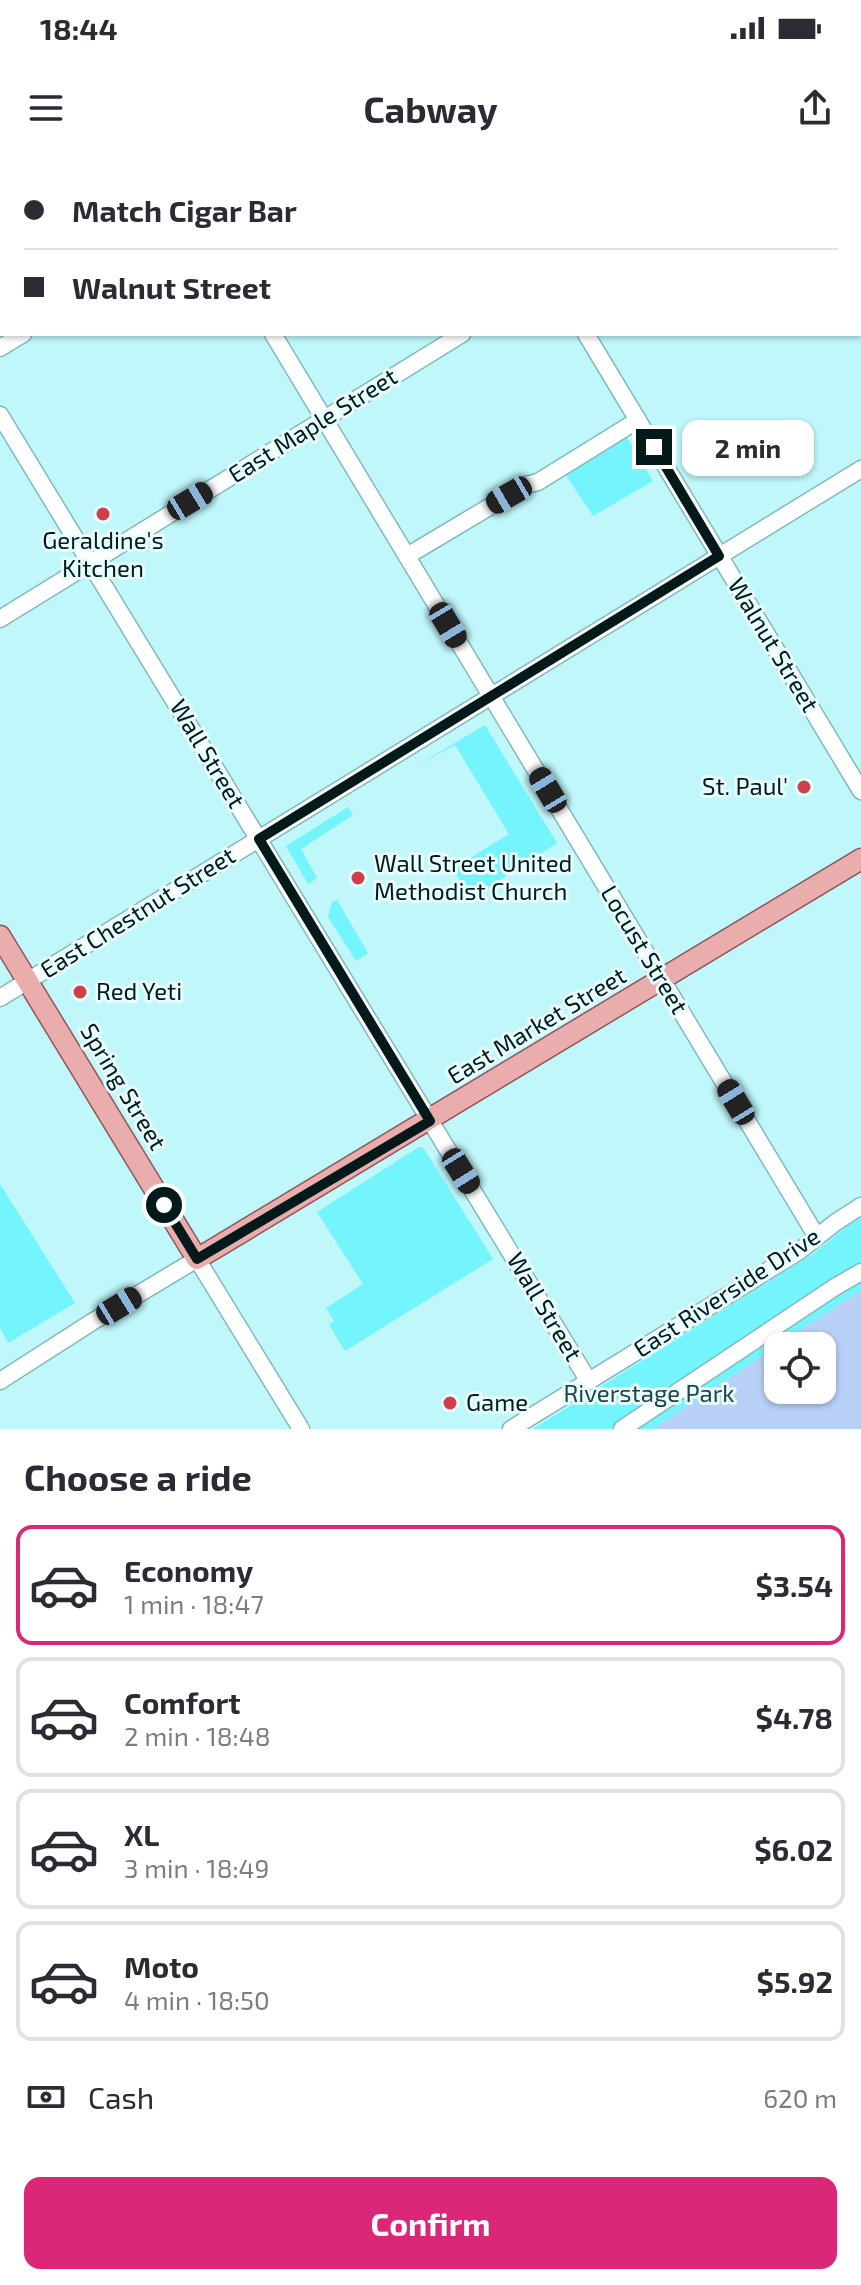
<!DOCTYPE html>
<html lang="en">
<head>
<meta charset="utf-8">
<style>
	:root { --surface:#fff; --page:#f2f2f3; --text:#2b2b33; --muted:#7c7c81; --line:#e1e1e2; --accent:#db2777 }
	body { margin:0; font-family:"Exo 2",sans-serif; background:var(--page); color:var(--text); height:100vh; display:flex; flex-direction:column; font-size:30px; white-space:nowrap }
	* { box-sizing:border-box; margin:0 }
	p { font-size:26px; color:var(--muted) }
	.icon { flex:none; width:44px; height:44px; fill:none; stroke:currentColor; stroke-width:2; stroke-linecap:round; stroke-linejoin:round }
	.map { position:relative; height:1269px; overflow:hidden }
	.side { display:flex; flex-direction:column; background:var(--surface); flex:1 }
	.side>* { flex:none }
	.guide { position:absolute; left:0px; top:0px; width:862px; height:176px; box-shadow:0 2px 6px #0004; display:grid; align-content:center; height:176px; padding:0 24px; background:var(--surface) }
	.fabs { position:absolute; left:764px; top:1172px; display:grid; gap:16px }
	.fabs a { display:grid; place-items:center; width:72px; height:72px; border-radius:16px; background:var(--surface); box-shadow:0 2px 6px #0004; font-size:40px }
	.end { position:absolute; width:36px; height:36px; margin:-18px; border:10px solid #04191a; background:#fff; box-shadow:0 0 0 4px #fff }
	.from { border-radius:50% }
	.bubble { position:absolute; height:56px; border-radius:16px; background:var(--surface); box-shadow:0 2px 6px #0004; font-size:26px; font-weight:700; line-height:56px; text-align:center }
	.car { position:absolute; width:24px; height:48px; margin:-24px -12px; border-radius:10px; box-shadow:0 0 6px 2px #0007; background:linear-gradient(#222 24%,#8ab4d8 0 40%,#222 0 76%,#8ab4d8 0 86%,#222 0) }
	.guide b { display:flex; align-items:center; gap:28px; height:76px; font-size:30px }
	.guide b+b { border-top:2px solid var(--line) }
	.guide i { width:20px; height:20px; background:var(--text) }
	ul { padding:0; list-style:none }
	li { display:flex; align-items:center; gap:24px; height:120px; margin:0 16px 12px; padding:0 8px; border:4px solid var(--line); border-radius:16px }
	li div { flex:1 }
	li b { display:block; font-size:30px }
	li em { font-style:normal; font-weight:700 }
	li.on { border-color:var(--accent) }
	li>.icon { width:72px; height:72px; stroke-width:1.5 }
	h2 { padding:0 24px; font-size:36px; line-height:96px }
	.pay { display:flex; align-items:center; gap:20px; height:88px; padding:0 24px; font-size:30px }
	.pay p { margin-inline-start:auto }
	.cta { display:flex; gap:16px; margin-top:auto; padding:16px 24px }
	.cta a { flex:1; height:92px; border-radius:16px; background:var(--accent); color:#fff; font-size:32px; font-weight:700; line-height:92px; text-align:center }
	.status { display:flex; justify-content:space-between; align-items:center; height:56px; padding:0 40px; background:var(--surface); direction:ltr }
	.status svg { height:22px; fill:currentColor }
	header { display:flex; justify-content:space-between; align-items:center; height:104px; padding:0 24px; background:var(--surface); font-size:36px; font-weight:700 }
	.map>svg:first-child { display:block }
	.green { fill:#74f4fc }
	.water { fill:#b8cff6; fill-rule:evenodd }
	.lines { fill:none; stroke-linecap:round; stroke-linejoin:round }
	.minor-casing { stroke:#83b9bc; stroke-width:19 }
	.major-casing { stroke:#905657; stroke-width:23 }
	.minor { stroke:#fff; stroke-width:16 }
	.major { stroke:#eaadae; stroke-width:20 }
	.route { stroke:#04191a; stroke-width:10 }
	.poi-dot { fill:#cf3f4b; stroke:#e8fdfe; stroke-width:3 }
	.labels { text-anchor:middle; stroke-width:6; stroke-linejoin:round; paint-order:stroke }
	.street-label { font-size:24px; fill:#04191a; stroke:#e8fdfe }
	.poi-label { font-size:24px; fill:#04191a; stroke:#e8fdfe; text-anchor:start }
	.park-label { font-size:24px; fill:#244244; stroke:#e8fdfe }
</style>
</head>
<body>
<div class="status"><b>18:44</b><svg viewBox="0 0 49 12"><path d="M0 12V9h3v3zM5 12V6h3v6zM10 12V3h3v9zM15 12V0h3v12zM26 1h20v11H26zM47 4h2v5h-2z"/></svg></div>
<header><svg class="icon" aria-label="menu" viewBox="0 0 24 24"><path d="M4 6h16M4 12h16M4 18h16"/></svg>Cabway<svg class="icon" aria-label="share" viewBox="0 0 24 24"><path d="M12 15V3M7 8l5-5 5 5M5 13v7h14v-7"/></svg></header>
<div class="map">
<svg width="861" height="1269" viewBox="0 0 861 1269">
	<rect width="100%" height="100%" fill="#bff7fa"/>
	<!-- green -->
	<g class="green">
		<path d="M624,272L653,321L593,356L567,317L566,309Z"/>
		<path d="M485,565L557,683L471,739L455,712L448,716L446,713L509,674L455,585L416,606Z"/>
		<path d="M348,647L353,655L301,689L317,718L308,724L286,686Z"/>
		<path d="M337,740L368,793L356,801L328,757L332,742Z"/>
		<path d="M419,987H423L493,1099L345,1191L329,1165L334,1161L326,1148L363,1124L317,1052Z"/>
		<path d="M0,1024L75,1143L8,1183L0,1168Z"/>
		<path d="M861,1058V1130L653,1269H533L813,1094L847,1066Z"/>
	</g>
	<!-- water -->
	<path class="water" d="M861,1130V1269H653ZM778,1186H822V1230H778Z"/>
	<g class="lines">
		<defs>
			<g id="minor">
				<path d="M168,0L169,2"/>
				<path d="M481,0L482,2"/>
				<path d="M798,0L800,2"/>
				<path d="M72,2L75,0"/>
				<path d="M104,2L106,0"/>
				<path d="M743,2L746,0"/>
				<path d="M0,46L2,45"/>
				<path d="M0,69L2,68"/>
				<path d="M860,101L861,103"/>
				<path d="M273,174L817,1077"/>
				<path d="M586,174L861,631"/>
				<path d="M0,188L23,174"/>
				<path d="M0,255L588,1220"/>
				<path d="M407,396L526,325L538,322L638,260"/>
				<path d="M0,459L462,174"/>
				<path d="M0,838L861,309"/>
				<path d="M0,1221L92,1162L197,1099L301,1269"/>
				<path d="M511,1269L798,1092L836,1062L861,1046"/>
				<path d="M622,1269L835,1127L861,1112"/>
			</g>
			<path id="major" d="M0,776L197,1099L861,699"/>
		</defs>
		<!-- minor casing -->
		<use href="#minor" class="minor-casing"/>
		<!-- major casing -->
		<use href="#major" class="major-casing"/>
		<!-- minor -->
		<use href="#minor" class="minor"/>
		<!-- major -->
		<use href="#major" class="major"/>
	</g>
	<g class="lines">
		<!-- route -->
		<path class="route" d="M164,1045L197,1099L430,961L259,679L719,396L654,287"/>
	</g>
	<!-- markers -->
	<g class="poi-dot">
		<circle cx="103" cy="354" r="8"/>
		<circle cx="804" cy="627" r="8"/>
		<circle cx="358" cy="718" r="8"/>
		<circle cx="80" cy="832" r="8"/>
		<circle cx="450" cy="1243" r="8"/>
	</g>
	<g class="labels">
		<!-- street labels -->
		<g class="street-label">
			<text transform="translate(313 266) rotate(-32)" y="8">East Maple Street</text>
			<text transform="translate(773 485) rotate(59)" y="8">Walnut Street</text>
			<text transform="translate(207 594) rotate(59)" y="8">Wall Street</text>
			<text transform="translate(138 753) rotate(-32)" y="8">East Chestnut Street</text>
			<text transform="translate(644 790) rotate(59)" y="8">Locust Street</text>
			<text transform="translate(537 866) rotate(-31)" y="8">East Market Street</text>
			<text transform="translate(123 927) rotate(59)" y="8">Spring Street</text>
			<text transform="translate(727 1133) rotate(-33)" y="8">East Riverside Drive</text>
			<text transform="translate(544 1147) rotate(59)" y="8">Wall Street</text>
		</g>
		<!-- poi labels -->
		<g class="poi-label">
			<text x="103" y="389" text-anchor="middle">Geraldine's<tspan x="103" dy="28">Kitchen</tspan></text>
			<text x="788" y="635" text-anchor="end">St. Paul'</text>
			<text x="374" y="712">Wall Street United<tspan x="374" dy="28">Methodist Church</tspan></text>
			<text x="96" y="840">Red Yeti</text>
			<text x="466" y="1251">Game</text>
		</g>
		<!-- park labels -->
		<g class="park-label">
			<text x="649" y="1242">Riverstage Park</text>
		</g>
	</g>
</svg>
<div class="fabs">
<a><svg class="icon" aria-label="locate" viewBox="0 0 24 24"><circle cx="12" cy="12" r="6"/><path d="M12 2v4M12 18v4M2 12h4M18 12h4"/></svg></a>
</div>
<i class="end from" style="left:164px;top:1045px"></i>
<i class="end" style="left:654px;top:287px"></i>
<div class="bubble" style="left:682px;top:260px;width:132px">2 min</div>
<i class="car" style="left:509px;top:335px;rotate:240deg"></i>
<i class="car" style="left:190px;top:341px;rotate:59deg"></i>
<i class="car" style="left:448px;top:465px;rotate:149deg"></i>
<i class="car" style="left:548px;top:630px;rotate:329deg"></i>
<i class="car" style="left:736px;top:942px;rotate:329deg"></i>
<i class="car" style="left:461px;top:1011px;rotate:148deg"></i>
<i class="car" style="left:119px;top:1146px;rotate:59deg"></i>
<div class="guide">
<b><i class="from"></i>Match Cigar Bar</b>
<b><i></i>Walnut Street</b>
</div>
</div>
<section class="side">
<h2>Choose a ride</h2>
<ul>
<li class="on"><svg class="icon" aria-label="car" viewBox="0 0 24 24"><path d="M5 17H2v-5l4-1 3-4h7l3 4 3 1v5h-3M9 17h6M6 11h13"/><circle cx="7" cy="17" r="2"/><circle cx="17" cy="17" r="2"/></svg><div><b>Economy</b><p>1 min · 18:47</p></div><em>$3.54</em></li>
<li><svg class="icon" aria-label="car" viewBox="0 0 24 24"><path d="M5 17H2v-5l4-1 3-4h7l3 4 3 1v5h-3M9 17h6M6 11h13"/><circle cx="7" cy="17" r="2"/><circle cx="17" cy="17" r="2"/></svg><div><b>Comfort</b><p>2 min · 18:48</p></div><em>$4.78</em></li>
<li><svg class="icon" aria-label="car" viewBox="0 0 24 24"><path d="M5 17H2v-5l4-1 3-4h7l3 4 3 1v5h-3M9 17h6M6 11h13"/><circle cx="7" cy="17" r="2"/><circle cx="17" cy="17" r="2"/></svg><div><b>XL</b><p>3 min · 18:49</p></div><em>$6.02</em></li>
<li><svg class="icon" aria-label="car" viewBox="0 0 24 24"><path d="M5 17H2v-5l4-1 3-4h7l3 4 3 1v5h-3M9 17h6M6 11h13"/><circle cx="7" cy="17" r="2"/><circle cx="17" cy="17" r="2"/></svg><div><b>Moto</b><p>4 min · 18:50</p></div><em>$5.92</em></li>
</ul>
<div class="pay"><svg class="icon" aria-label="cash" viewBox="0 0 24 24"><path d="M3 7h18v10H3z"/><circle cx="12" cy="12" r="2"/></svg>Cash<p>620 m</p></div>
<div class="cta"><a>Confirm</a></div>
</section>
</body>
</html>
